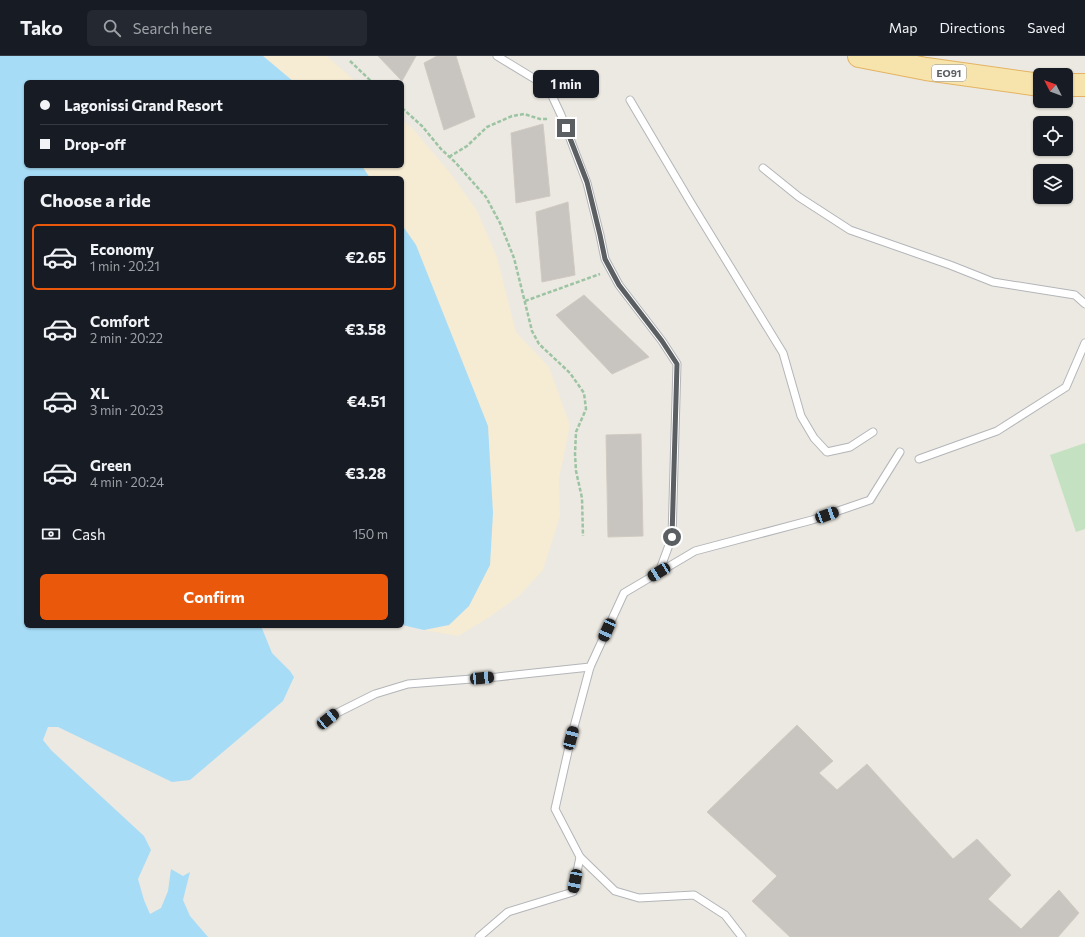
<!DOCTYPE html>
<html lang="en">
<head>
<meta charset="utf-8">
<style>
	:root { --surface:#171b24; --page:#242831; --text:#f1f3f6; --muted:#9ea1a6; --line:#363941; --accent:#ea580c }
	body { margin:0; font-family:Commissioner,sans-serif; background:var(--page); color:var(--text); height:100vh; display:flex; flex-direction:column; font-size:15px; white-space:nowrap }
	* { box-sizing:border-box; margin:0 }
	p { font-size:13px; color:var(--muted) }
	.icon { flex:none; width:22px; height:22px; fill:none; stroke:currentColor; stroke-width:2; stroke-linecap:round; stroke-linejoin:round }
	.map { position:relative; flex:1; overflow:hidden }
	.sheet { position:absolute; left:24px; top:120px; width:380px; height:452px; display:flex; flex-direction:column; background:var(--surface); border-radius:6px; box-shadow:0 1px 3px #0004 }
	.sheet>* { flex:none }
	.hud { position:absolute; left:24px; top:24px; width:380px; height:88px; border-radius:6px; box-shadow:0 1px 3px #0004; display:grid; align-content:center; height:88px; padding:0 16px; background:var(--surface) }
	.needle { width:26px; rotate:312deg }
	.buttons { position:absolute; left:1033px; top:12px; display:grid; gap:8px }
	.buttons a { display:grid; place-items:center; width:40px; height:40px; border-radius:6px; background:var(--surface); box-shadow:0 1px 3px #0004; font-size:20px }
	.end { position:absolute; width:18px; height:18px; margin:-9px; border:5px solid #5b5f62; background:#fff; box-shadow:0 0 0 2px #fff }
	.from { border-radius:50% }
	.bubble { position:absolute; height:28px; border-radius:6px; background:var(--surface); box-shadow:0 1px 3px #0004; font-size:13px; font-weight:700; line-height:28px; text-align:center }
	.car { position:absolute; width:12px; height:24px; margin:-12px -6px; border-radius:5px; box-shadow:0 0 3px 1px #0007; background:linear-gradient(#222 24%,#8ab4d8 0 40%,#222 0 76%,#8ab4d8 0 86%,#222 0) }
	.hud b { display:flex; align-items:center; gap:14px; height:38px; font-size:15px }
	.hud b+b { border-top:1px solid var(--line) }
	.hud i { width:10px; height:10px; background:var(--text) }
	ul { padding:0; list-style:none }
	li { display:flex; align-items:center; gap:12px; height:66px; margin:0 8px 6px; padding:0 8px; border:2px solid transparent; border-radius:6px }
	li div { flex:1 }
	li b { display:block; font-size:15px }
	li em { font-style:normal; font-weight:700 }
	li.on { border-color:var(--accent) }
	li>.icon { width:36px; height:36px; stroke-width:1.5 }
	h2 { padding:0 16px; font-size:18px; line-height:48px }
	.pay { display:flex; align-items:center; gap:10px; height:44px; padding:0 16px; font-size:15px }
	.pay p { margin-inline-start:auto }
	.cta { display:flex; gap:8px; margin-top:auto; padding:8px 16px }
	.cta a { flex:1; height:46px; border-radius:6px; background:var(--accent); color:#fff; font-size:16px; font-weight:700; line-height:46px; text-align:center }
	header { display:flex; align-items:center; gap:24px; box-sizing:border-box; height:56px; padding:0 20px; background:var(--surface); border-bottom:1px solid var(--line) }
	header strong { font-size:19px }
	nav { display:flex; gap:22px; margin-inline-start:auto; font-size:14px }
	.search { width:280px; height:36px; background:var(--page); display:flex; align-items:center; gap:10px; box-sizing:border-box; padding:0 14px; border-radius:6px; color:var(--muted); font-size:15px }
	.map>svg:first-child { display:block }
	.green { fill:#c4e2c1 }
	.sand { fill:#f6ebd3 }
	.water { fill:#a7dcf7 }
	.building { fill:#c8c4bf; stroke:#d0cac1 }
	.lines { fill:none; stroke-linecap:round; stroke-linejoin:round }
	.lane-casing { stroke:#b3b5b9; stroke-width:9 }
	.primary-casing { stroke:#e4b363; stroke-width:24 }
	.path { stroke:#9cc4a3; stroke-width:2.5; stroke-dasharray:4 2; stroke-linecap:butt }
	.lane { stroke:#fff; stroke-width:7 }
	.primary { stroke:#f7e4ac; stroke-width:22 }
	.route { stroke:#5b5f62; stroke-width:5 }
	.labels { text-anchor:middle; stroke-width:3; stroke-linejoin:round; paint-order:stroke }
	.shield { fill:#fff; stroke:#8c8f91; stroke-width:1 }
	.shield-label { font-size:10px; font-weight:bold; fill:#5b5f62 }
</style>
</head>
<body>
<header>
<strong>Tako</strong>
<div class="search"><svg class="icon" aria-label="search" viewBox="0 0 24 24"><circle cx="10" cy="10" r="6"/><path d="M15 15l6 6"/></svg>Search here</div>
<nav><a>Map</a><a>Directions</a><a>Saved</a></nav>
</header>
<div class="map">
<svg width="1085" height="881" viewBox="0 0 1085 881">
	<rect width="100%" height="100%" fill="#ece9e2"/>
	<!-- green -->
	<path class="green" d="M1085,387V473L1076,476L1050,399Z"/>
	<!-- sand -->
	<g class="sand">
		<path d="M263,0H327L356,26H294Z"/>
		<path d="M402,64L413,73L451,118L476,153L497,201L516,276L549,311L570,369L559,423L560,460L543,514L519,540L488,562L458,580L424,574L449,569L416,189L402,169V122H370L362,110H402Z"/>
	</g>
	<!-- water -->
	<g class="water">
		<path d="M0,0H263L294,26H26V110H362L370,122H26V570H261L272,597L290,615L294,621L283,645L190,724L172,726L58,671H48L43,684L51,694L144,780L151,794L138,823L144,844L150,858L161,852L168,835L171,813L183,820L190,816L183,844L190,860L208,881H0Z"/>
		<path d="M402,169L416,189L488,370L493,457L490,509L469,550L449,569L424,574L402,569Z"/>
	</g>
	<!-- building -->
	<g class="building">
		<path d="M378,0H416L402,25Z"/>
		<path d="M437,0H456L475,61L444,74L424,7Z"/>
		<path d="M543,68L550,140L516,147L511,77Z"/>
		<path d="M568,146L575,219L542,226L536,156Z"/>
		<path d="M584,239L649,301L612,318L556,259Z"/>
		<path d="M641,378L643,480L608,481L606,379Z"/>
		<path d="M797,669L833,705L819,717L837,734L867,708L953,803L977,783L1011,819L988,843L1021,873L1059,834L1079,857L1058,881H790L752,845L777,820L707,756Z"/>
	</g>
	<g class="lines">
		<defs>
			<g id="lane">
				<path d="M497,0L548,31L561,59L587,127L600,179L605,203L619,229L662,285L677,308L672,481L659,516"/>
				<path d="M630,44L691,147L783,297L801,360L814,382L827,396L850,391L873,376"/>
				<path d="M763,112L799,141L850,174L950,209L993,226L1075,239L1085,248"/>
				<path d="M919,403L997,375L1066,331L1085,287"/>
				<path d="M322,669L335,658L375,638L408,628L497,621L590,611"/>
				<path d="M580,801L615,835L639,842L694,839L725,859L742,881"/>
				<path d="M479,881L508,856L573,836L580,801L555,753L571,682L590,611L624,537L695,495L812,464L870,444L900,396"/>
			</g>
			<g id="primary">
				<path d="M859,0L926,13L1040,29"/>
				<path d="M1066,29H1085"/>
			</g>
		</defs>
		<!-- lane casing -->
		<use href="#lane" class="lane-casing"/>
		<!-- primary casing -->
		<use href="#primary" class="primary-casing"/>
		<!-- path -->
		<g class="path">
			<path d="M350,5L372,26"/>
			<path d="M402,52L422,70L441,93L456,107L486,141L500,167L514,202L532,275L539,288L570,317L584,337L586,353L576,376L575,398L576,415L582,442L583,480"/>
			<path d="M449,101L467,90L487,71L512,60L524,58L540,63H549"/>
			<path d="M525,245L600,218"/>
		</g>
		<!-- lane -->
		<use href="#lane" class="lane"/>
		<!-- primary -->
		<use href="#primary" class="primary"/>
	</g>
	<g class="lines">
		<!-- route -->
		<path class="route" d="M566,72L587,126L600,179L605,203L619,229L662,285L677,308L672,481"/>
	</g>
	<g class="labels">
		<!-- shield labels -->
		<rect class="shield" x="932" y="9" width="34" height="16" rx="3"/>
		<g class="shield-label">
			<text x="949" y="21">ΕΟ91</text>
		</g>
	</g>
</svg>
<div class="buttons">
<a><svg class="needle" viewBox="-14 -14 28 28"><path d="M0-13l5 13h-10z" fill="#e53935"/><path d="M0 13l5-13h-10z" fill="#9ea1a6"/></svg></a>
<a><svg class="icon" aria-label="locate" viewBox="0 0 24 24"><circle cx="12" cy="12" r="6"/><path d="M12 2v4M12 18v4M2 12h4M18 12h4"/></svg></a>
<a><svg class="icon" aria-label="layers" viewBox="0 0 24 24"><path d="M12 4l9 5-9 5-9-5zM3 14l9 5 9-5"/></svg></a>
</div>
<i class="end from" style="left:672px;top:481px"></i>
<i class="end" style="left:566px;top:72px"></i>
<div class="bubble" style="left:533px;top:14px;width:66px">1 min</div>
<i class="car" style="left:827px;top:459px;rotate:70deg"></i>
<i class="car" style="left:659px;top:516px;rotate:239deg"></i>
<i class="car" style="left:607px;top:574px;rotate:204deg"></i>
<i class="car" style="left:482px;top:622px;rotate:85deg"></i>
<i class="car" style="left:328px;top:663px;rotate:51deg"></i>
<i class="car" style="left:571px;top:682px;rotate:15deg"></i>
<i class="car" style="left:575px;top:825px;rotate:191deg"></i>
<div class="hud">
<b><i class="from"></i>Lagonissi Grand Resort</b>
<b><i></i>Drop-off</b>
</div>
<section class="sheet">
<h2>Choose a ride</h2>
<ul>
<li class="on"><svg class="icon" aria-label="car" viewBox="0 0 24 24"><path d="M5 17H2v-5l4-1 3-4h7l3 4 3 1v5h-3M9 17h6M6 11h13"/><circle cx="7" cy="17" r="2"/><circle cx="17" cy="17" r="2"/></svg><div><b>Economy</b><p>1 min · 20:21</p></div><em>€2.65</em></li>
<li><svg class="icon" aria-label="car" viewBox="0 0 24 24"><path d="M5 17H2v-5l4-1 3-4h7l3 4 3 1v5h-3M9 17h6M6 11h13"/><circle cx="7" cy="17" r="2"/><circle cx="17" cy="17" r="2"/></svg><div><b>Comfort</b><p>2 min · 20:22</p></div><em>€3.58</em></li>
<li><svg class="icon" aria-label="car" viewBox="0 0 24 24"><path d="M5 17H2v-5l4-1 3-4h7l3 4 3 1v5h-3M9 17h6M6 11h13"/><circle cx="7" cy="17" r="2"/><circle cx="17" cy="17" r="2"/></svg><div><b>XL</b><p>3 min · 20:23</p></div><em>€4.51</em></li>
<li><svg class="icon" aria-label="car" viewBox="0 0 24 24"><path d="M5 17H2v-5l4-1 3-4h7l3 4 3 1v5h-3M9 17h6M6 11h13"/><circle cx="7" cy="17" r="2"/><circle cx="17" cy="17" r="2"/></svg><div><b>Green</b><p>4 min · 20:24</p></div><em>€3.28</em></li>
</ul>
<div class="pay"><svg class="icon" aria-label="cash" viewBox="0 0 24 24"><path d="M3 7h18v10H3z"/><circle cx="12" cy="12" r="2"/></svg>Cash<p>150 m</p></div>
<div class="cta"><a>Confirm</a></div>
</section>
</div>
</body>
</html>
